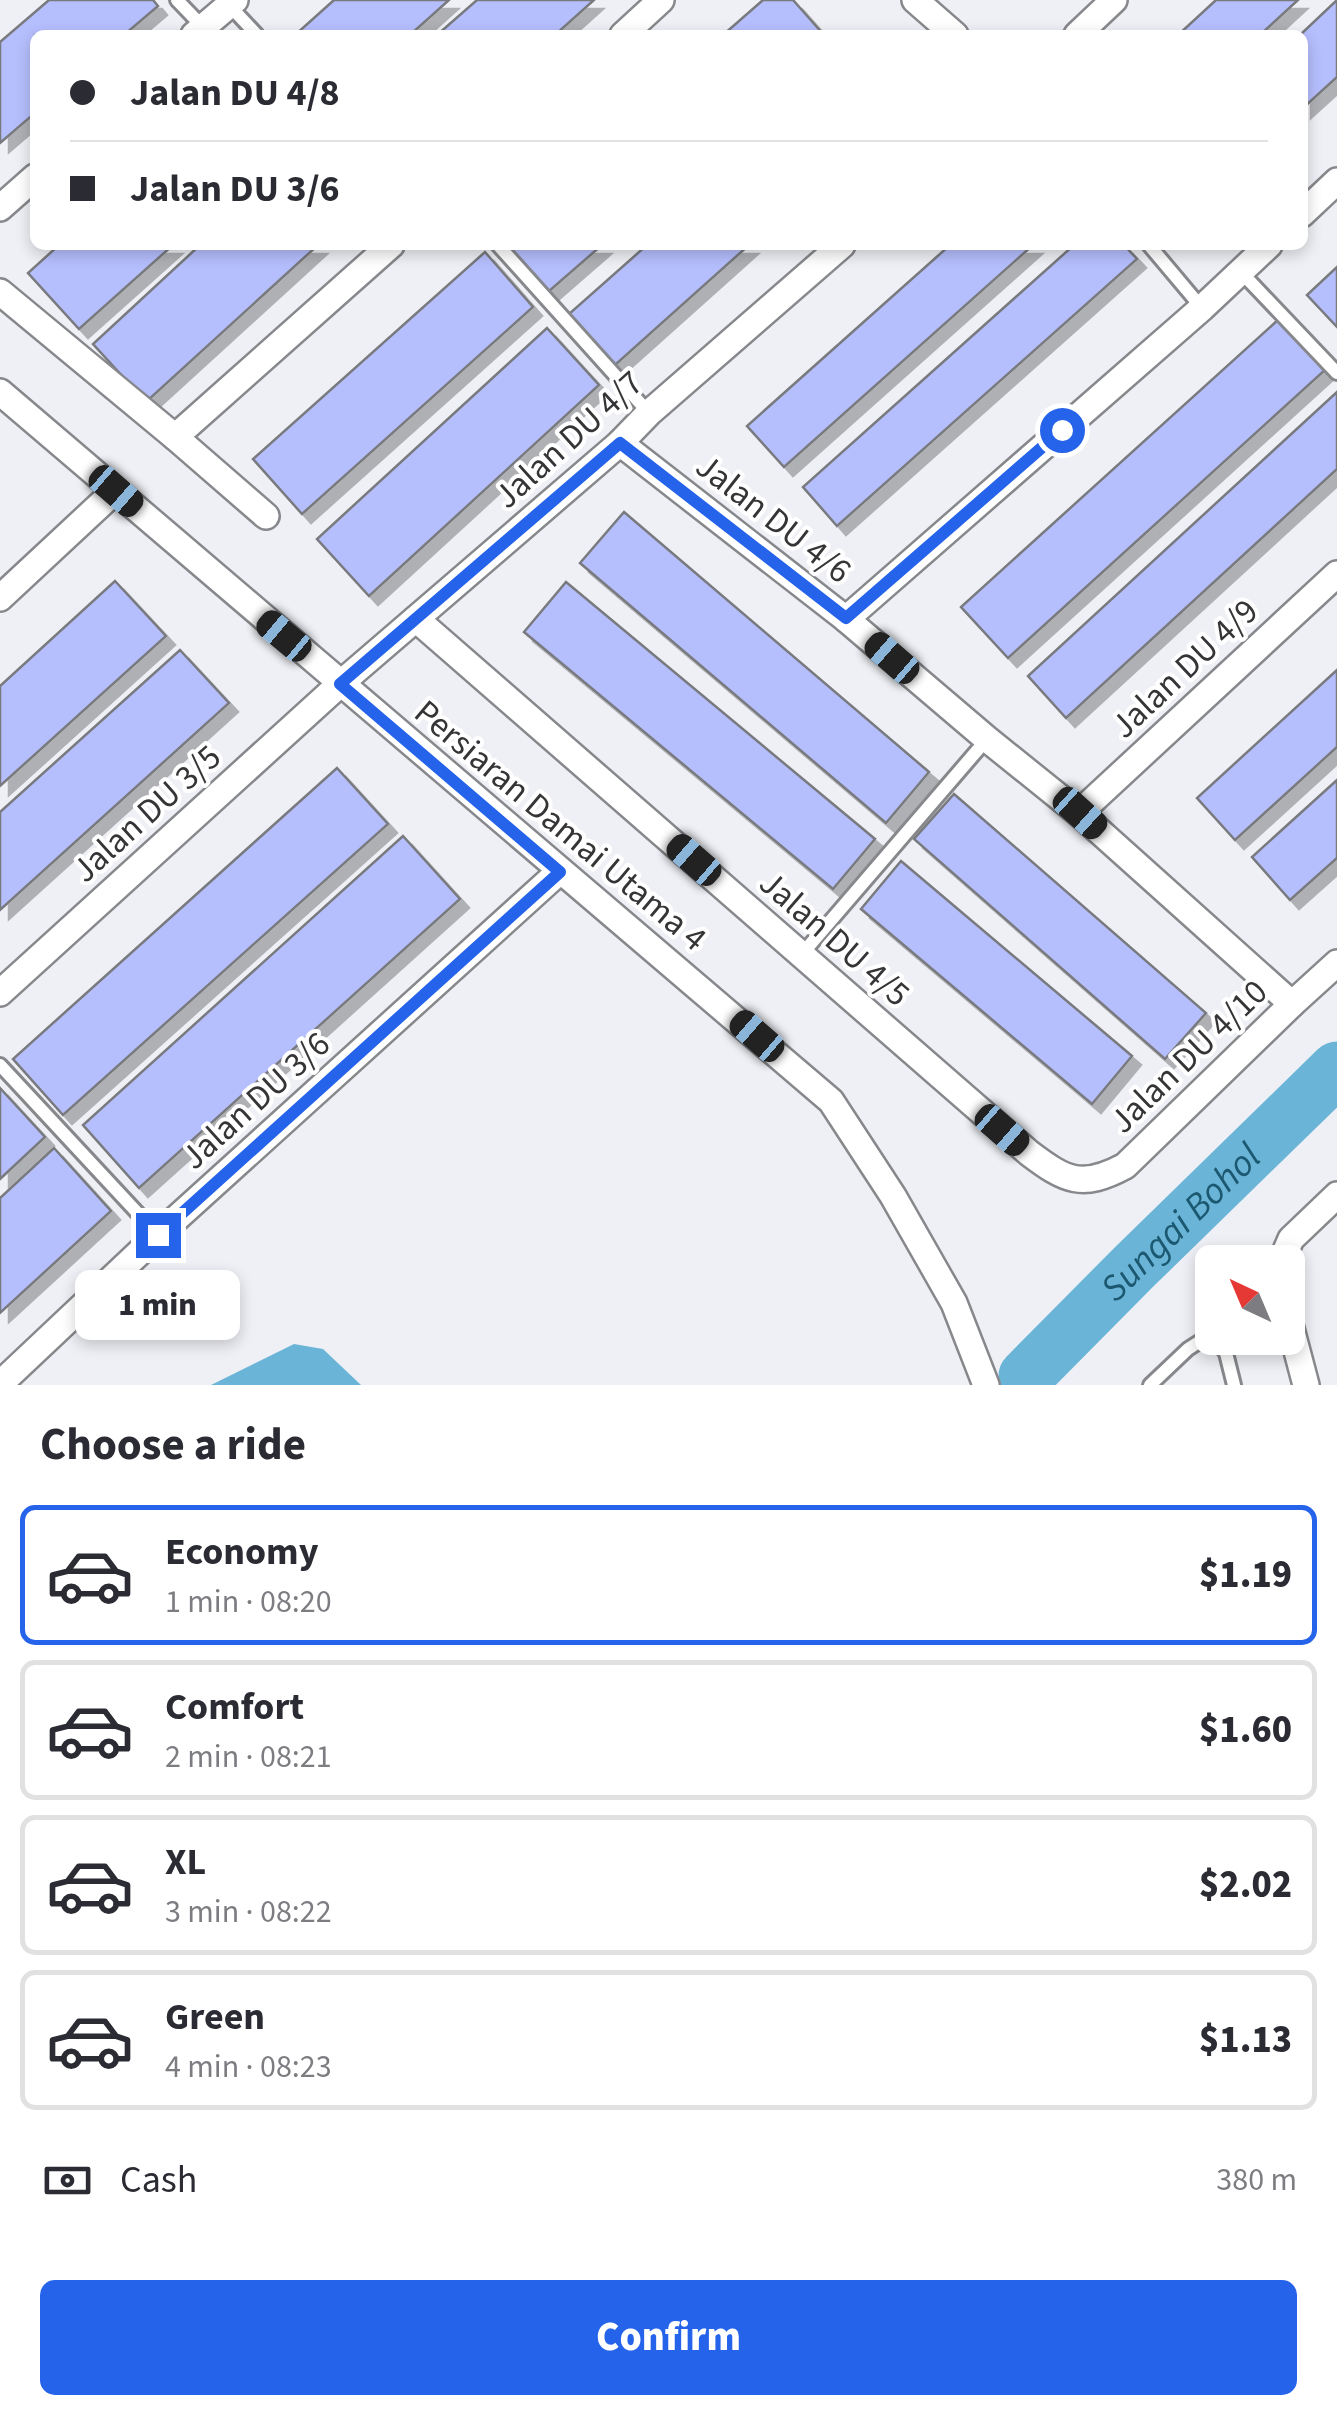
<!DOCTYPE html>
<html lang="en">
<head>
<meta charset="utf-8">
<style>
	:root { --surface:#fff; --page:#f7f7f7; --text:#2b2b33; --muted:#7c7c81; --line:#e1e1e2; --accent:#2563eb }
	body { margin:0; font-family:"Source Sans 3",sans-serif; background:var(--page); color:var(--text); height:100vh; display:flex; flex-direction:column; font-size:38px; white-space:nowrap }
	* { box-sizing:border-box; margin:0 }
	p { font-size:32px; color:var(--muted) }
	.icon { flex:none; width:55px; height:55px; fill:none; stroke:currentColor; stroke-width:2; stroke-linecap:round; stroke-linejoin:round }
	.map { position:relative; height:1385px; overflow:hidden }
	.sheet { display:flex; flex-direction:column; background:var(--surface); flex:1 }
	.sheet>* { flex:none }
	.top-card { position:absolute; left:30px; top:30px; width:1278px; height:220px; border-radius:15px; box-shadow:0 5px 15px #0003; display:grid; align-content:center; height:220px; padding:0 40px; background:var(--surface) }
	.needle { width:65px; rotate:316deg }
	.fabs { position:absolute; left:1195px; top:1245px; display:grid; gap:20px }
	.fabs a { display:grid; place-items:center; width:110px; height:110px; border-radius:15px; background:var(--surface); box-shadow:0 5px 15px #0003; font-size:50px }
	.end { position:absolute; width:45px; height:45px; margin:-22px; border:12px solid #2563eb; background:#fff; box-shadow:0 0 0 5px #fff }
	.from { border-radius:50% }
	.bubble { position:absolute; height:70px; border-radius:15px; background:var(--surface); box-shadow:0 5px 15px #0003; font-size:32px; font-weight:800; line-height:70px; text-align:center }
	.car { position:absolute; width:30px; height:60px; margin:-30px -15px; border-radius:12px; box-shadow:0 0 8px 2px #0007; background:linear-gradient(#222 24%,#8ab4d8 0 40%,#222 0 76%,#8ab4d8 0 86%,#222 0) }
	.top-card b { display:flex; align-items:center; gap:35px; height:95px; font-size:38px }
	.top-card b+b { border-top:2px solid var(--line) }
	.top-card i { width:25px; height:25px; background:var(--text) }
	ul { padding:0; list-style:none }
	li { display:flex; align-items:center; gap:30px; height:140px; margin:0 20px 15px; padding:0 20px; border:5px solid var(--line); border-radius:15px }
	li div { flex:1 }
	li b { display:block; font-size:38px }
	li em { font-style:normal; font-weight:800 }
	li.current { border-color:var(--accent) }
	li>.icon { width:90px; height:90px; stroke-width:1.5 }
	h2 { padding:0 40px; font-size:45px; line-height:120px }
	.pay { display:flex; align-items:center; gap:25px; height:110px; padding:0 40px; font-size:38px }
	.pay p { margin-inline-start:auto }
	.action { display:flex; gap:20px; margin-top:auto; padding:20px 40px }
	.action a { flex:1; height:115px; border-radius:15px; background:var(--accent); color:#fff; font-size:40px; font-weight:800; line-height:115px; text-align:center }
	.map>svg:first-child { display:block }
	.water { fill:#6ab5d7 }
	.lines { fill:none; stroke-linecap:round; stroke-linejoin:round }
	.river { stroke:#6ab5d7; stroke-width:55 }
	.building { fill:#b6bffe; stroke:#797a7e; stroke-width:2.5; filter:url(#shadow) }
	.lane-casing { stroke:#87888c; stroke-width:18 }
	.street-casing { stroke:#87888c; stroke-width:30 }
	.lane { stroke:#fff; stroke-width:12 }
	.street { stroke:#fff; stroke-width:25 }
	.route { stroke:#2563eb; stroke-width:12 }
	.labels { text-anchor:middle; stroke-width:8; stroke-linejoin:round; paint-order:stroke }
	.street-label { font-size:35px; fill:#353537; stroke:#fff }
	.water-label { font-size:38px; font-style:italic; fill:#1c5870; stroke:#fff }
</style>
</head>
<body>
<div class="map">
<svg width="1337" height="1385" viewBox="0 0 1337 1385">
	<defs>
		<filter id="shadow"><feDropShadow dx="9" dy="9" stdDeviation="0" flood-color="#0004"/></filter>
	</defs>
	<rect width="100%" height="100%" fill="#eff0f5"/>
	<!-- water -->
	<path class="water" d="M294,1344L323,1349L361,1385H211Z"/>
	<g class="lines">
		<!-- river -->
		<path class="river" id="s1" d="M1026,1376L1134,1267L1337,1069"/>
	</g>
	<!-- building -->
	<g class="building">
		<path d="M49,0H153L158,6L124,35H35V113L0,143V42Z"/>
		<path d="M334,0H449L410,35H295Z"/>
		<path d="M477,0H594L555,35H437Z"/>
		<path d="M763,0H793L824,35H723Z"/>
		<path d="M1216,0H1298L1260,35H1178Z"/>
		<path d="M1337,0V77L1302,109V35H1300Z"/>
		<path d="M59,245H173L79,329L28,273Z"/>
		<path d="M200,245H318L146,402L93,344Z"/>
		<path d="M507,245H602L548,292Z"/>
		<path d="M647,245H749L615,365L569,314Z"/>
		<path d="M950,245H1033L784,467L747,426Z"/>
		<path d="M1074,245H1124L1137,259L837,526L803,487Z"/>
		<path d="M485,252L533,307L302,514L253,459Z"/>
		<path d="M1337,267V327L1307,295Z"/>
		<path d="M1279,319L1325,370L1008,658L961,607Z"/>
		<path d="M547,328L599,385L369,596L317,539Z"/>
		<path d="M1337,392V469L1066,718L1028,676Z"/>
		<path d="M624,512L929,772L886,823L580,563Z"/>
		<path d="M115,581L166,636L0,786V686Z"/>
		<path d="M566,582L875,839L833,889L524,632Z"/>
		<path d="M180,650L229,703L0,910V812Z"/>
		<path d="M1337,670V747L1235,840L1197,798Z"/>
		<path d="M337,768L388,824L63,1115L13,1059Z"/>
		<path d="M1337,780V858L1290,900L1252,857Z"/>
		<path d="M954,794L1206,1013L1165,1059L914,839Z"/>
		<path d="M403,836L460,899L139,1188L83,1125Z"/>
		<path d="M901,861L1132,1056L1092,1104L861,909Z"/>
		<path d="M0,1088L45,1137L0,1179Z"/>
		<path d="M54,1148L111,1211L0,1313V1198Z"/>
	</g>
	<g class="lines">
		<defs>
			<g id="lane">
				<path d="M177,0L203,27"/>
				<path d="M229,5L257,35"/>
				<path d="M498,245L649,413"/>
				<path d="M1149,245L1202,308"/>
				<path d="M1241,272L1337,373"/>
				<path d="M802,954L987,739"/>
				<path d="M0,1065L158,1235"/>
				<path d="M1150,1385L1188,1349L1202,1340L1218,1343L1226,1353L1234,1385"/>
			</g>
			<g id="street">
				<path d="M915,0L955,35"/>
				<path d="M194,35L235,0"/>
				<path d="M623,35L661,0"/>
				<path d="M1077,35L1114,0"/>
				<path d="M0,208L35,177"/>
				<path d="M1302,214L1337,181"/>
				<path d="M0,292L175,437L266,516"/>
				<path d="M0,392L831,1101L893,1196L954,1303L986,1385"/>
				<path d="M175,437L391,245"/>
				<path d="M620,443L846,619L987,739L1079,813L1292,1004"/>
				<path d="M0,598L115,491"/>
				<path d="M416,619L1029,1153C1066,1181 1082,1189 1125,1166L1292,1004L1337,963"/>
				<path d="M846,619L1202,308L1269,245"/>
				<path d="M1079,813L1337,574"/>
				<path d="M0,993L340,684L620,443L649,413L842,245"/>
				<path d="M1281,1262L1291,1239L1337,1195"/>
				<path d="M1288,1317L1306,1385"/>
				<path d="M0,1384L158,1235L560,871"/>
			</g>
		</defs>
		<!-- lane casing -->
		<use href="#lane" class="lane-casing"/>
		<!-- street casing -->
		<use href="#street" class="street-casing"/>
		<!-- lane -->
		<use href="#lane" class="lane"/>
		<!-- street -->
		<use href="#street" class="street"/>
	</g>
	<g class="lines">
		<!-- route -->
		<path class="route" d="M158,1235L560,872L340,684L620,443L846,618L1062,430"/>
	</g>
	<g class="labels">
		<!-- street labels -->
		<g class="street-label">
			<text transform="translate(568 439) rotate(-42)" y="12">Jalan DU 4/7</text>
			<text transform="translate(774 518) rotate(38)" y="12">Jalan DU 4/6</text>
			<text transform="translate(1184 668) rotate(-43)" y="12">Jalan DU 4/9</text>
			<text transform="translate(146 813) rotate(-42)" y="12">Jalan DU 3/5</text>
			<text transform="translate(561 825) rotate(40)" y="12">Persiaran Damai Utama 4</text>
			<text transform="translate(835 938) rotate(41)" y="12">Jalan DU 4/5</text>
			<text transform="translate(1188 1056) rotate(-44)" y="12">Jalan DU 4/10</text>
			<text transform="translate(255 1100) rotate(-42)" y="12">Jalan DU 3/6</text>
		</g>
		<!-- water labels -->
		<g class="water-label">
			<text dy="13" stroke="none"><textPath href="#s1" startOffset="218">Sungai Bohol</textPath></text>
		</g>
	</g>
</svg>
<div class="fabs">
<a><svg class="needle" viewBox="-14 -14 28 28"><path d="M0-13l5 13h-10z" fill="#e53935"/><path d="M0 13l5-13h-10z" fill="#7c7c81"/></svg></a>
</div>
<i class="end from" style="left:1062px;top:430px"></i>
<i class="end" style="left:158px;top:1235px"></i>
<div class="bubble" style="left:75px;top:1270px;width:165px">1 min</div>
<i class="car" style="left:116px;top:491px;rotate:131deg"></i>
<i class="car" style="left:284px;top:636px;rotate:310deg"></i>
<i class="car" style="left:892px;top:658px;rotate:311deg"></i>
<i class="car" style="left:1080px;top:813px;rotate:132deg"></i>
<i class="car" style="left:694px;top:860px;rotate:311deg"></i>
<i class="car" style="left:757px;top:1036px;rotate:311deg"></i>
<i class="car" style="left:1002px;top:1130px;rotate:131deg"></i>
<div class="top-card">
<b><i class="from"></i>Jalan DU 4/8</b>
<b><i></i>Jalan DU 3/6</b>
</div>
</div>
<section class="sheet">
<h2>Choose a ride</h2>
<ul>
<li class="current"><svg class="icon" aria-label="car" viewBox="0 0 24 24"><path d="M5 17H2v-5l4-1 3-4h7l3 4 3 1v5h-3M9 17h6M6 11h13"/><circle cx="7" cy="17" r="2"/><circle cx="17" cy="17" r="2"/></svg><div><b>Economy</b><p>1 min · 08:20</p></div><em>$1.19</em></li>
<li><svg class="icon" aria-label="car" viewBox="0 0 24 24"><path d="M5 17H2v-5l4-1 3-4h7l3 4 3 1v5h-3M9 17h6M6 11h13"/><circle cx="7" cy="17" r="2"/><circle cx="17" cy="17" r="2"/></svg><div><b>Comfort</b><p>2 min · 08:21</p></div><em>$1.60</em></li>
<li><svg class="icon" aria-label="car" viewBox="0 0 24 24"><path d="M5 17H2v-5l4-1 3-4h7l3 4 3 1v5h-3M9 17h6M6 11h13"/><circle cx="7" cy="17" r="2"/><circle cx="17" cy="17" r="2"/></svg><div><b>XL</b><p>3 min · 08:22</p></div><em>$2.02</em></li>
<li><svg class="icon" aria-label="car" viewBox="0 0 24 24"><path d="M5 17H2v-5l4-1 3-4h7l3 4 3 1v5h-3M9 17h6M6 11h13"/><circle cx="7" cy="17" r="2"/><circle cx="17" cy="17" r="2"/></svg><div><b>Green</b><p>4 min · 08:23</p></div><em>$1.13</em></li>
</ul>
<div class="pay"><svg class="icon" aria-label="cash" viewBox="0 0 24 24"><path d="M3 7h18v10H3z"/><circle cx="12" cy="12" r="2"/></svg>Cash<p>380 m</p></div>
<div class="action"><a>Confirm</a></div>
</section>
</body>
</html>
